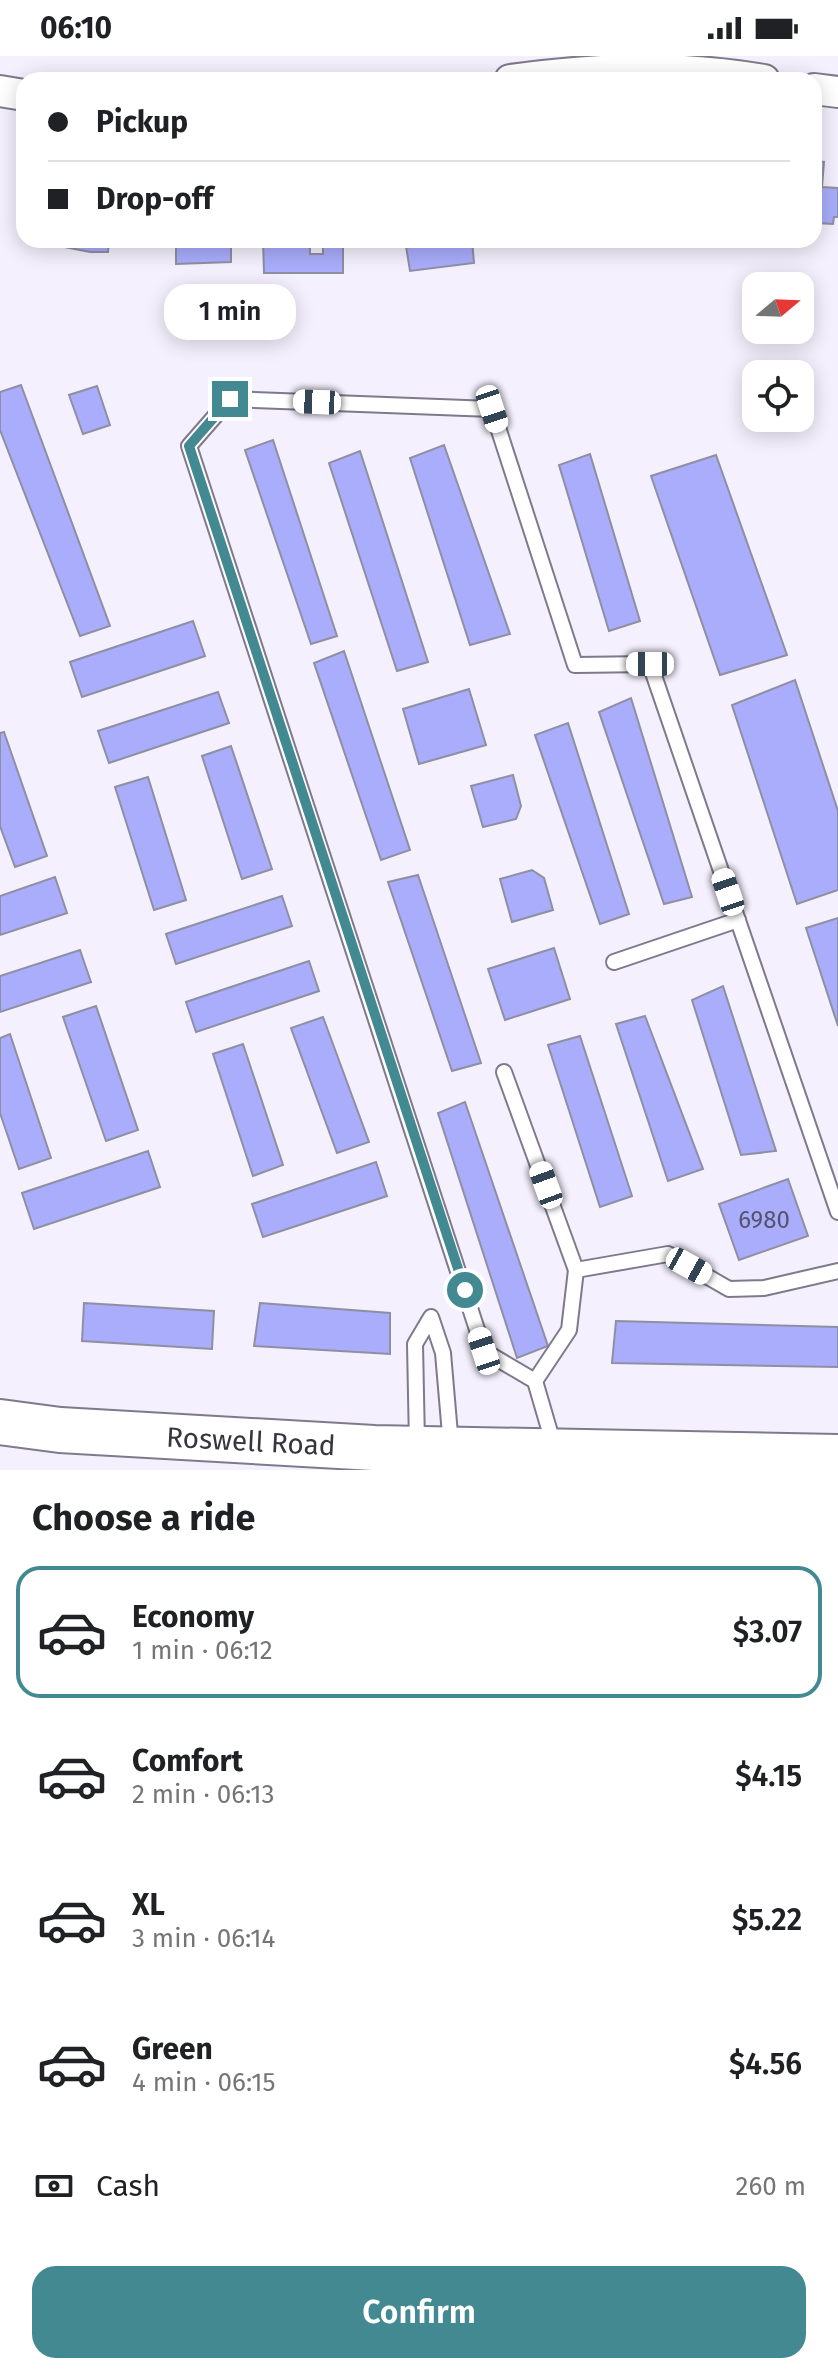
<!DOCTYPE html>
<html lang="en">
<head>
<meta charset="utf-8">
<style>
	:root { --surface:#fff; --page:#f2f2f2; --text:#202124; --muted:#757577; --line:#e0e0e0; --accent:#428991 }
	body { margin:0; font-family:"Fira Sans",sans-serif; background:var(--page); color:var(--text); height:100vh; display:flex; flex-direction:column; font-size:30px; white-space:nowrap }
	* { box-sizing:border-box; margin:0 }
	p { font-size:26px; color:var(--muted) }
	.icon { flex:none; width:44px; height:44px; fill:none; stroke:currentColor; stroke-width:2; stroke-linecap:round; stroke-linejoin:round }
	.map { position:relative; height:1414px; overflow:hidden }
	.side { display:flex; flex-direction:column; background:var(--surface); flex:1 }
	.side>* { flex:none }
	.banner { position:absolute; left:16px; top:16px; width:806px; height:176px; border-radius:24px; box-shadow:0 4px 20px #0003; display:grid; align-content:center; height:176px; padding:0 32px; background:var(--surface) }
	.needle { width:52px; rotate:71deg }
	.buttons { position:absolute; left:742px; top:216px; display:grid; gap:16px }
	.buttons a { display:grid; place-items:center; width:72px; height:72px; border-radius:16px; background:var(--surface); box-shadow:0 4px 20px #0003; font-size:40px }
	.end { position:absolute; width:36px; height:36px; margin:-18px; border:10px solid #428991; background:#fff; box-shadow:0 0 0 4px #fff }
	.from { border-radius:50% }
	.bubble { position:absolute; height:56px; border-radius:24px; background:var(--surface); box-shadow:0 4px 20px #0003; font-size:26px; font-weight:600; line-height:56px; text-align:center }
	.car { position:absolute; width:24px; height:48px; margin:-24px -12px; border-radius:10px; box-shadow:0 0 6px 2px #0007; background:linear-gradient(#fff 24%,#345 0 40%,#fff 0 76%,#345 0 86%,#fff 0) }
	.banner b { display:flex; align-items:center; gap:28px; height:76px; font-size:30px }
	.banner b+b { border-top:2px solid var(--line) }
	.banner i { width:20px; height:20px; background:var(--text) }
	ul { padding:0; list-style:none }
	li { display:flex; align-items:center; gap:24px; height:132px; margin:0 16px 12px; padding:0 16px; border:4px solid transparent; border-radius:24px }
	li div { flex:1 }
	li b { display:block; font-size:30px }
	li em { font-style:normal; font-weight:600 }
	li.active { border-color:var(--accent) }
	li>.icon { width:72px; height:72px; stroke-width:1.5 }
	h2 { padding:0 32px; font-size:36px; line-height:96px }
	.pay { display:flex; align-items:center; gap:20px; height:88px; padding:0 32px; font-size:30px }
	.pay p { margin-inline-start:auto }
	.button { display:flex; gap:16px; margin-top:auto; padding:16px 32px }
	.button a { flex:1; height:92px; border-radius:24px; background:var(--accent); color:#fff; font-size:32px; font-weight:600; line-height:92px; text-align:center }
	.status { display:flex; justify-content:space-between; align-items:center; height:56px; padding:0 40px; background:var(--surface); direction:ltr }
	.status svg { height:22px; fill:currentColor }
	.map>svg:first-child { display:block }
	.building { fill:#a9adfb; stroke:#8e8fa2; stroke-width:2 }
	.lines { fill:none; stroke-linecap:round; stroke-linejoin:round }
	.lane-casing { stroke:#7f798b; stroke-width:18 }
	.street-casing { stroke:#7f798b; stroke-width:34 }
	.primary-casing { stroke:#7f798b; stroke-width:48 }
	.lane { stroke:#fff; stroke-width:14 }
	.street { stroke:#fff; stroke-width:30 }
	.primary { stroke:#fff; stroke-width:44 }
	.route { stroke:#428991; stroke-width:10 }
	.labels { text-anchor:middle; stroke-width:7; stroke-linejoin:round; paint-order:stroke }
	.number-label { font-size:24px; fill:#54536c }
	.street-label { font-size:28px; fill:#38353d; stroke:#fff }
</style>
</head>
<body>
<div class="status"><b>06:10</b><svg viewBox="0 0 49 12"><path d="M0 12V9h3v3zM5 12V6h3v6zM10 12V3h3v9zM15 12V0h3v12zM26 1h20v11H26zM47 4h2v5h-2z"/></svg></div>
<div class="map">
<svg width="838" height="1414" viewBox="0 0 838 1414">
	<rect width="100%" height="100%" fill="#f4f0fd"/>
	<!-- building -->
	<g class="building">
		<path d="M814,105L824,106L822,131L838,132V161H834L833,168L816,167Z"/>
		<path d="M29,184H109L108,196H90Z"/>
		<path d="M176,184H231V206L176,208Z"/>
		<path d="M263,184H310V198H323V191H343V217H264Z"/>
		<path d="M405,184H472L474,207L410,215Z"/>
		<path d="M21,329L110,570L80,580L0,374V336Z"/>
		<path d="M97,330L110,369L83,378L69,339Z"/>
		<path d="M273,384L337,580L311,588L245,394Z"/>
		<path d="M444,389L510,578L470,589L410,402Z"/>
		<path d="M360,395L428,606L397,615L329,407Z"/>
		<path d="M590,398L640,565L609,575L559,409Z"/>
		<path d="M716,399L787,599L720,619L651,420Z"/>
		<path d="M193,565L205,600L82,641L70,606Z"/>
		<path d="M344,595L410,794L381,804L314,607Z"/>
		<path d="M795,624L838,755V834L797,848L732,649Z"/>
		<path d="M469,633L486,689L419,708L403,653Z"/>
		<path d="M218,636L229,667L109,707L98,675Z"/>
		<path d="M631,642L692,841L664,848L599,656Z"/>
		<path d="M568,667L629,858L600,868L535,679Z"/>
		<path d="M4,676L47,800L15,811L0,770V677Z"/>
		<path d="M231,690L272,813L242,823L202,700Z"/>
		<path d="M513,719L521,750L516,763L483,771L471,730Z"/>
		<path d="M148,721L186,844L154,854L115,731Z"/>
		<path d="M532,814L544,822L553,854L512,866L500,823Z"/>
		<path d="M418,819L481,1007L452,1015L388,826Z"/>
		<path d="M55,821L67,857L0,879V840Z"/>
		<path d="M282,840L292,870L176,908L166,878Z"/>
		<path d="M838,862V970L806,872Z"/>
		<path d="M554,892L570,943L505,964L488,913Z"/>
		<path d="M80,894L91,926L0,956V920Z"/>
		<path d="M309,905L319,935L196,976L186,946Z"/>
		<path d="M723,930L776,1095L741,1099L692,944Z"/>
		<path d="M96,950L138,1074L106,1085L63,961Z"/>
		<path d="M645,960L703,1113L668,1125L616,968Z"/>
		<path d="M323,961L369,1086L337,1097L291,972Z"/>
		<path d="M10,978L51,1102L19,1113L0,1057V982Z"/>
		<path d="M580,980L632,1140L600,1151L548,989Z"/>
		<path d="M243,988L283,1109L253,1120L213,998Z"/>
		<path d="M465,1046L548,1290L517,1302L438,1057Z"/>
		<path d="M148,1095L160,1131L34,1173L22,1137Z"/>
		<path d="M376,1106L387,1140L263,1181L252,1148Z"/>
		<path d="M788,1123L808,1180L739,1204L719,1148Z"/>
		<path d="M84,1247L214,1255L212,1293L82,1285Z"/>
		<path d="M260,1247L390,1257V1298L254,1290Z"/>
		<path d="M616,1265L838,1271V1311L612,1307Z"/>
	</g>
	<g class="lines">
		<defs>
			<g id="lane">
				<path d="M614,906L738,864"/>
				<path d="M504,1016L576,1214"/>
				<path d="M535,1325L569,1274L576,1214L668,1198L729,1233L764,1232L838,1215"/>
				<path d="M417,1388L415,1288L431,1261L443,1297L451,1390"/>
				<path d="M554,1390L535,1325L484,1295L189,390L230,343L492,353L575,609L650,608L838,1156"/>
			</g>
			<g id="street">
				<path d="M510,24C599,12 674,9 764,24"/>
				<path d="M814,33L838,36"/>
				<path d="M0,35L24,39"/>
			</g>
			<path id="primary" d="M0,1366L60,1374L374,1392L838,1401"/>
		</defs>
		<!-- lane casing -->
		<use href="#lane" class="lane-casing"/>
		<!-- street casing -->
		<use href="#street" class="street-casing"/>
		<!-- primary casing -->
		<use href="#primary" class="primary-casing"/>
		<!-- lane -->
		<use href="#lane" class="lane"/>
		<!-- street -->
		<use href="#street" class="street"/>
		<!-- primary -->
		<use href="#primary" class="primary"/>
	</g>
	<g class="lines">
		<!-- route -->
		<path class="route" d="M230,343L189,390L465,1234"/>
	</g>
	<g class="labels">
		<!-- number labels -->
		<g class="number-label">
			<text x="764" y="1172">6980</text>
		</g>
		<!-- street labels -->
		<g class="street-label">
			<text transform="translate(251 1385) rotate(3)" y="10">Roswell Road</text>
		</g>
	</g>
</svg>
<div class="buttons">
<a><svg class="needle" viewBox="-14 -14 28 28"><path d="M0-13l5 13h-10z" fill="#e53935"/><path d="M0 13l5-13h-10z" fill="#757577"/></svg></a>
<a><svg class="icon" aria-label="locate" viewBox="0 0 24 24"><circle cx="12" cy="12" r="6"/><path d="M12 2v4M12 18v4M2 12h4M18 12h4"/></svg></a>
</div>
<i class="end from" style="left:465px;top:1234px"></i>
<i class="end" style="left:230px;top:343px"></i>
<div class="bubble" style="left:164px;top:228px;width:132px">1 min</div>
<i class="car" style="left:317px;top:346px;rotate:272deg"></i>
<i class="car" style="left:492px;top:353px;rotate:162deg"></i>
<i class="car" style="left:650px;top:608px;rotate:270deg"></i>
<i class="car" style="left:728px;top:836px;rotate:341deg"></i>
<i class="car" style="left:546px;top:1129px;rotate:340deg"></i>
<i class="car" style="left:689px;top:1210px;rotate:119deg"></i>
<i class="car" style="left:484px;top:1295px;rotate:342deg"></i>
<div class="banner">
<b><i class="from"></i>Pickup</b>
<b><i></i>Drop-off</b>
</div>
</div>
<section class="side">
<h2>Choose a ride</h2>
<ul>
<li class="active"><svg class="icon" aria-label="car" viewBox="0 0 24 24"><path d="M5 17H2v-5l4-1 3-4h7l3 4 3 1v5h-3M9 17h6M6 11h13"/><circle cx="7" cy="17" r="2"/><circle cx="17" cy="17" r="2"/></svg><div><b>Economy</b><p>1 min · 06:12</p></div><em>$3.07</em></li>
<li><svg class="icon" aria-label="car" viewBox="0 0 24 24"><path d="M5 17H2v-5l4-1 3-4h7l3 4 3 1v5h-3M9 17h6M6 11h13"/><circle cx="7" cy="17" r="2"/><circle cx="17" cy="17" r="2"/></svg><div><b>Comfort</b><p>2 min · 06:13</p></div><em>$4.15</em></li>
<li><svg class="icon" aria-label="car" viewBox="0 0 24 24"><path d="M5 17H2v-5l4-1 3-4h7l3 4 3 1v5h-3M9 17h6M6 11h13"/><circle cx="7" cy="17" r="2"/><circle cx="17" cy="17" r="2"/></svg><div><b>XL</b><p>3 min · 06:14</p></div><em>$5.22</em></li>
<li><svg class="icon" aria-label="car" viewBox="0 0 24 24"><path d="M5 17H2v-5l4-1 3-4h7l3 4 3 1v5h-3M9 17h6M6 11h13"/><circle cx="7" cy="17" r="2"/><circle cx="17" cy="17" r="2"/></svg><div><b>Green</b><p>4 min · 06:15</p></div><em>$4.56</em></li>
</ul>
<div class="pay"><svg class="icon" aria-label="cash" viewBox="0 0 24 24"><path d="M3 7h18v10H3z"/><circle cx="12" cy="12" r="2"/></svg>Cash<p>260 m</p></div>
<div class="button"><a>Confirm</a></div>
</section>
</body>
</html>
